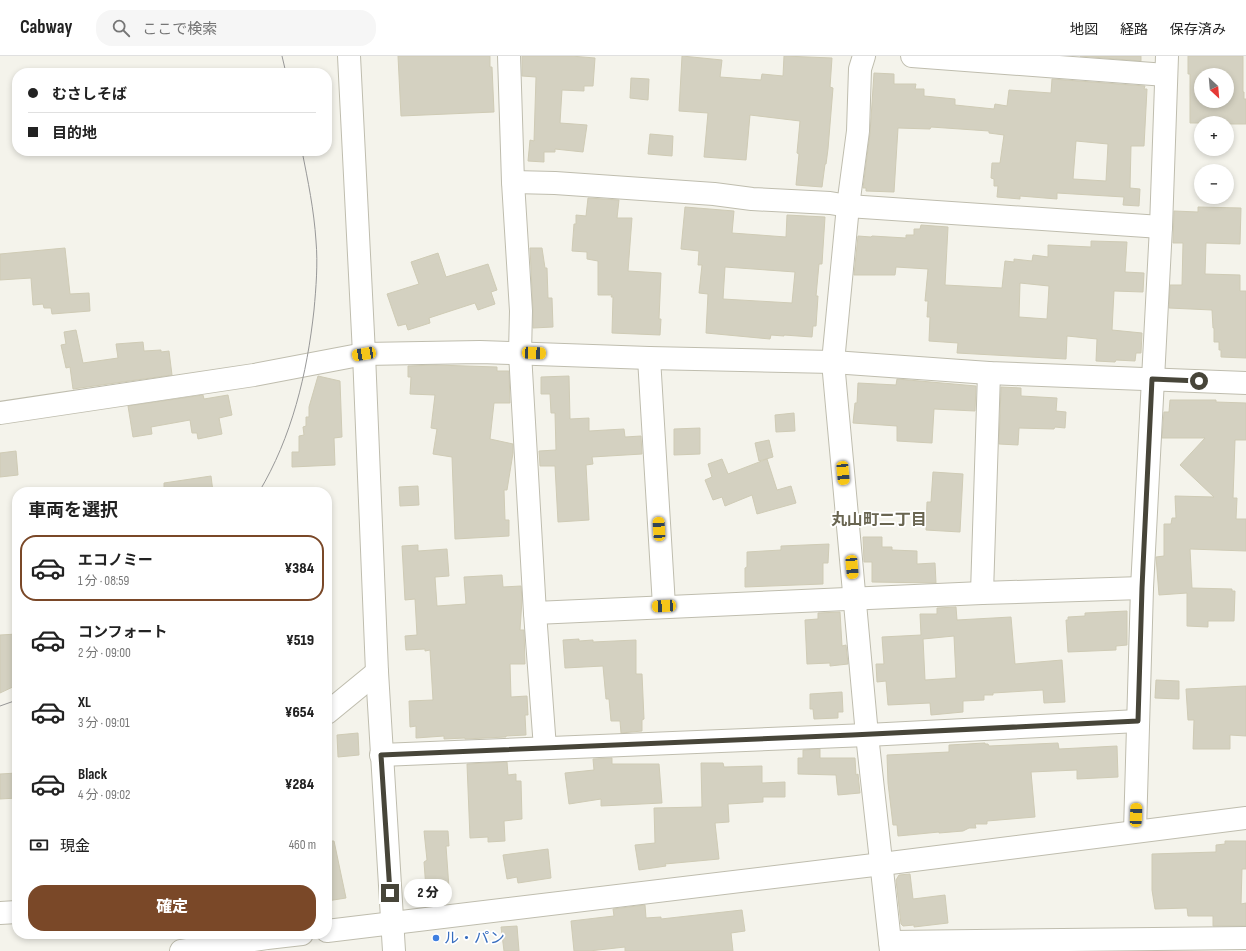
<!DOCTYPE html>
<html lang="ja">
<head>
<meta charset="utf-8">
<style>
	:root { --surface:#fff; --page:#f6f6f6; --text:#222; --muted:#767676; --line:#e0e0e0; --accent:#7a4828 }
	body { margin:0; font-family:"Sofia Sans Condensed","Noto Sans JP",sans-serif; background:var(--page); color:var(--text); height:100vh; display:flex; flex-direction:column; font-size:15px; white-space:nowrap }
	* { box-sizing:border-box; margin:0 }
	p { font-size:13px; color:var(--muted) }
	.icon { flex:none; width:22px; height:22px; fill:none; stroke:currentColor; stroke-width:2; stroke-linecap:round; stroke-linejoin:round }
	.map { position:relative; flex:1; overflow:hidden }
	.side { position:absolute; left:12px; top:431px; width:320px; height:452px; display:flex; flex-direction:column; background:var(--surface); border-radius:16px; box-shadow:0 2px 6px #0003 }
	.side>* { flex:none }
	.banner { position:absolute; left:12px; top:12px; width:320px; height:88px; border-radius:16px; box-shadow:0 2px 6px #0003; display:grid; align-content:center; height:88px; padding:0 16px; background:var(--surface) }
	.needle { width:26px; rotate:154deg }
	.controls { position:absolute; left:1194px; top:12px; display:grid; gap:8px }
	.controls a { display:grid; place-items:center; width:40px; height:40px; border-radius:50%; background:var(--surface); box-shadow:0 2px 6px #0003; font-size:20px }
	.end { position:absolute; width:18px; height:18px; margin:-9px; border:5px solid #474539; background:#fff; box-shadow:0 0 0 2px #fff }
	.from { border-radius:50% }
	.bubble { position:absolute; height:28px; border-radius:14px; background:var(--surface); box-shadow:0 2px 6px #0003; font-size:13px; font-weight:800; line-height:28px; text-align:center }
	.car { position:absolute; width:12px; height:24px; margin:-12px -6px; border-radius:5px; box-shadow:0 0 3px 1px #0007; background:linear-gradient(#f5c518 24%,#345 0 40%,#f5c518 0 76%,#345 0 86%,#f5c518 0) }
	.banner b { display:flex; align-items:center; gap:14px; height:38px; font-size:15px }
	.banner b+b { border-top:1px solid var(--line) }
	.banner i { width:10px; height:10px; background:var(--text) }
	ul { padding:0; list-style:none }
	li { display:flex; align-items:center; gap:12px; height:66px; margin:0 8px 6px; padding:0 8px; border:2px solid transparent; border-radius:16px }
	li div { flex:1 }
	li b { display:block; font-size:15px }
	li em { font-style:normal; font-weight:800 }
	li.on { border-color:var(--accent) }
	li>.icon { width:36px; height:36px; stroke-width:1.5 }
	h2 { padding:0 16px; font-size:18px; line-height:48px }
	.pay { display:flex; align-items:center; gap:10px; height:44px; padding:0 16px; font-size:15px }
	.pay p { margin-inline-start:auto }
	.primary-button { display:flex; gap:8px; margin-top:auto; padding:8px 16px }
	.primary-button a { flex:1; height:46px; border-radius:16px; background:var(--accent); color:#fff; font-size:16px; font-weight:800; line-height:46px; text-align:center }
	header { display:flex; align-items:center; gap:24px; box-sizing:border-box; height:56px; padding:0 20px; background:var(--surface); border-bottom:1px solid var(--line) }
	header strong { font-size:19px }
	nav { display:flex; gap:22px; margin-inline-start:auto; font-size:14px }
	.search { width:280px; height:36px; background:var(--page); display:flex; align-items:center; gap:10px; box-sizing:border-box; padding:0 14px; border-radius:16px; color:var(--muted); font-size:15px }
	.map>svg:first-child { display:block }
	.building { fill:#d4d1c1; stroke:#cfcbb5; fill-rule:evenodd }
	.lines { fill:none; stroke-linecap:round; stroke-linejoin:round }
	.minor-casing { stroke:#bfbdae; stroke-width:24 }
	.minor { stroke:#fff; stroke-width:22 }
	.tram { stroke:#989898; stroke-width:1 }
	.route { stroke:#474539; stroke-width:5 }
	.shop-dot { fill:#3f7fe0; stroke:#fff; stroke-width:1.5 }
	.labels { text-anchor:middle; stroke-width:3.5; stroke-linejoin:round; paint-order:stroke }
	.shop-label { font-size:15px; fill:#366cbe; stroke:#fff; text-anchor:start }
	.neighbourhood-label { font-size:16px; font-weight:bold; fill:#696551; stroke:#fff }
</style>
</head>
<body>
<header>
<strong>Cabway</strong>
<div class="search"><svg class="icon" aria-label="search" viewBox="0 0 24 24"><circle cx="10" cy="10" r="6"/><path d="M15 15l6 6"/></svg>ここで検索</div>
<nav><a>地図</a><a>経路</a><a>保存済み</a></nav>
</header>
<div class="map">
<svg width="1246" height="895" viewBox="0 0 1246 895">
	<rect width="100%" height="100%" fill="#f4f3eb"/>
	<!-- building -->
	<g class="building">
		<path d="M398,0H490V11H492L494,56L401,60Z"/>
		<path d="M522,0H571L595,2L593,30H584V35L562,34L560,67L587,69L583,96L555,93V96H544V106L528,105L530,84L534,85L536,21L522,20Z"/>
		<path d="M682,0L722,4L720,21L761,24L762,18L783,20L784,0L832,2L830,31L833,32L828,93L826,108H825L822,131L796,129L799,98L797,97L800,65L750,59L746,104L704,101L708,57L679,55Z"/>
		<path d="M1080,0H1141V5Z"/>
		<path d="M1188,0H1243V36H1244V43H1246V68H1227V67H1190V18H1188ZM1201,19H1227V45H1201Z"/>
		<path d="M874,17L894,18V28H916L915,33H924V40L955,43V49L994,53L995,48L1007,50L1009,34L1051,37L1052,23L1145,30L1144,33H1147L1144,90H1131L1130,132L1140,133L1139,150L1123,149L1124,141L1057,137V143L1020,140V143L997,141L998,130H994V123L991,122L992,107H1000L1004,79L989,77V75L931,71L930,73L898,72L894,136L866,135V132H863L870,77ZM1076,85L1108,88L1106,125L1073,123Z"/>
		<path d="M631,22L649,23L648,44L630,42Z"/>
		<path d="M650,78L673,80L672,100L648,98Z"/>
		<path d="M588,142L619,144L617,162H632L628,215L661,217L659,263H661L660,279L612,277L613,241H611L612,239H598V205L587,203V196L572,195L574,168H576V159L586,160Z"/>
		<path d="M685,151L734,155L732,177L786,181L787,159L825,161L822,208H819L816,240H818L816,270H813L812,281L784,279V280L771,279L770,283L706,277L708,238L699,237L702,209H698L699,195L681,193ZM725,211L795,216L792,247L723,243Z"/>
		<path d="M1198,151L1241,152L1240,188L1206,187L1205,218L1240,219V235H1246V302L1221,301V294H1219V286H1214V272H1213L1212,254L1169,252L1170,229H1182L1183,187H1173L1174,155L1198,156Z"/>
		<path d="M921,169L948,171L945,229L1002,232L1005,205L1014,206V203L1032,205L1033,199L1048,201V189L1091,191V185L1127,186L1125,216L1144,217L1143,236L1114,235L1112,274L1142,277L1141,297H1136L1135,305L1116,304L1115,306L1096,305L1097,283L1067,280L1066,303L957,297L958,287L929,285L930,261H927L928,245H925L928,213L896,211L895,219H854L858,180L871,181L872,180L906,182V179H914V173H920ZM1020,227L1049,230L1047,263L1019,261Z"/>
		<path d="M65,192L70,238L89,237L90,255L52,258L51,252H44L43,248L33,249L31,222L0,224V198Z"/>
		<path d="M530,192H542L545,212H547L548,242H552L553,271L533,272V254Z"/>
		<path d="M438,197L446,221L488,208L497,234L491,236L495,248L478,254L475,247L429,262L430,267L408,274L406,268L398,270L387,238L419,228L411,206Z"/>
		<path d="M76,274L83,307L118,302L116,288L143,286L144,295L161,294V296L169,295L172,319L73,333L70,311L66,312L61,289L66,288L64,276Z"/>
		<path d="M436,309L497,311V315H509L510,347H494L490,383L513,388V397L507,434H504L505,464H509V480L455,483L452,401L433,398L437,373L431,372L435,339L410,338L411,321H408V310Z"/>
		<path d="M318,320L340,325L342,381L334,382L335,409L292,411V396H299V380L304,379L303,371L306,370V361H309V351Z"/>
		<path d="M569,320L570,363L589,362V375L624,373L625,381L641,380L642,398L592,401L593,408L586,409L589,464L558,466L555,410H540L539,395L556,394L555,357H551L550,338H541V321Z"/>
		<path d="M897,323L976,330L975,355L934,353L932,387L897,385V370L853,367L855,347H857L858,327L896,329Z"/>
		<path d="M1001,331L1021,332V340L1057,342L1056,355L1066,356L1065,372L1055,371L1054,373L1019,372L1018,389L999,388Z"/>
		<path d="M203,339L204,343L228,339L232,359L219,362L222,378L198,383L197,377H192L190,364L151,371L152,378L133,381L128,350Z"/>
		<path d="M1170,344H1216V346L1246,347V384H1235L1233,442H1237L1236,463H1246V495L1190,493L1192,532L1232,533V535H1235L1234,565H1208V571L1187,570V537L1159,539L1156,501L1164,500V468H1171L1172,462H1176L1175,440L1214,441L1180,409L1205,382H1162L1164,356H1169Z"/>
		<path d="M794,357L795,375L776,376L775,359Z"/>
		<path d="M700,372V398L674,399V373Z"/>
		<path d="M769,384L773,401L759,405L755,387Z"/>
		<path d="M16,395L18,419L0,421V397Z"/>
		<path d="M722,403L728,418L767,403L777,434L791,430L796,447L757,458L752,439L725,450L722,441L713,444L705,424L712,421L708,408Z"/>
		<path d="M933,416L963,418L960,476L926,474L927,446H931Z"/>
		<path d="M211,420L213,436H164V427Z"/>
		<path d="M418,430L419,449L400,450L399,431Z"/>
		<path d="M863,481H882V491H892V494L917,495V508L935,507L936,527L872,526V506H864Z"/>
		<path d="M829,488L828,507H823V528L745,531V512L747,511V496L781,494V490Z"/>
		<path d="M418,489V495L447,493L449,520L435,521L437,550L466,548L464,521L502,519L503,531L521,530L522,544L520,574H524L525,608H510L511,641L527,640L528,659H525L526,679L506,680V681L465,683V682L444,683V680L416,682V670L410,671L409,645L433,644L430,594L425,595V593L406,594L405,580L417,579L415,543L405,544L402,490Z"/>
		<path d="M956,551L957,564L1011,561L1015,608L1062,604L1065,646L1044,647L1043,634L993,637V639H984V644L963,645V656L931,659L930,647L888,649L886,625L877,626L876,608H884L882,581L921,579L920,558H937V552ZM954,580L956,622L925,624L923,583Z"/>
		<path d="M1127,555V589L1116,590V594L1068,596L1066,564H1068V561L1085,560V557Z"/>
		<path d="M840,556L842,590L846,589L848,608L830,610V607L807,608L805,564L818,563V557Z"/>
		<path d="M17,578V629L0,637V579Z"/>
		<path d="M579,583V585L593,584V586L636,584V618H642L644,663L642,664V675L621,677L620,665H611L609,643H606L603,610L565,612L563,584Z"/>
		<path d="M1156,624L1179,625V643L1155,642Z"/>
		<path d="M1246,630V680L1230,679V693H1193L1194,664H1188L1186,633Z"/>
		<path d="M842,636L843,656H838V662L814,663L813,653H810V638Z"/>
		<path d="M358,677L359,699L338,701L337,679Z"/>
		<path d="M985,687V688H988L989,690L1058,687L1059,693L1117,690L1118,721L1077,723V714L1031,716L1035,761L987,765V768H975L976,772H969L963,775L939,777V776L898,780L897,769H893L888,727L887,699L949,696V689Z"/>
		<path d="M820,693V702H855L856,719L858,718L860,737L838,739L836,719L798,718V702H803V694Z"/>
		<path d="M612,702V708H659L662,747L601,750V743L569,748L565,717L594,714L593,703Z"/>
		<path d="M507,706L508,719L516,718V725H521L522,763L504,765L505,785L488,786V781L470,782L467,708Z"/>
		<path d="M701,707H723L724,711L762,710V727L785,726V741H763V746L728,748L729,766L715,767L719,803L665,808L666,810L639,814L635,789L655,787L654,752L702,751Z"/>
		<path d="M17,717V742L0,743V718Z"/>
		<path d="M424,775H448L449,790H446L449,832L426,833L424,806L427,804Z"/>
		<path d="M327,785H334L346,842L327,845Z"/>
		<path d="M1225,785H1246V813H1242L1241,848L1246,847V870H1213V860H1188L1187,852L1155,853L1152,834V798L1216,796V789L1225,788Z"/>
		<path d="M548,793L551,822L518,827L517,821L507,823L503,799Z"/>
		<path d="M910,818L913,843L945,839L948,867L914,871V869L903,870L901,868L896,824L899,819Z"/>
		<path d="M645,849L646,862L661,861V863L742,854L745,875L731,877L733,895H625V891L589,895H574L571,865L614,860L613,853Z"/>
		<path d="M517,870L519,895H504L501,871Z"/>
	</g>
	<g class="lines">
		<defs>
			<g id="minor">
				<path d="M349,0L364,298L377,616L394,895"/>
				<path d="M509,0L513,126L521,255L520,297L535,557L545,692"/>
				<path d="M864,0L860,13L858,75L848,150L833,306L867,679L891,895"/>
				<path d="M912,0L1166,19"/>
				<path d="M513,126L555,127L714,138L752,143L830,147L848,150L1161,171"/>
				<path d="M649,302L664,550"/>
				<path d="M0,357L254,319L364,298L480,296L649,302L833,306L989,317L1246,327"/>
				<path d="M982,537L989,317"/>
				<path d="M535,557L982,537L1142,532"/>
				<path d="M327,657L377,616"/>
				<path d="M381,699L867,679L1138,665"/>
				<path d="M1135,775L1142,532L1161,171L1167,0"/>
				<path d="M0,857L17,856"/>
				<path d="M327,875L882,808L1246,762"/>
				<path d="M890,886L1246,882"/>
				<path d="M181,895L267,882L302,878"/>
			</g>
		</defs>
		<!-- minor casing -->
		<use href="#minor" class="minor-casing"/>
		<!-- minor -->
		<use href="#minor" class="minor"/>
		<!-- tram -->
		<g class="tram">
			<path d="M282,0L286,17"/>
			<path d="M259,436C292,381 307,318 314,254C316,232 318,208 316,185C314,154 308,125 302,95"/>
			<path d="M0,650L17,644"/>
		</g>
	</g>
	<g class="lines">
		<!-- route -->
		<path class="route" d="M390,837L381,699L852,679L1138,665L1142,532L1152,323L1199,325"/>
	</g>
	<!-- markers -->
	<circle class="shop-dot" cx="436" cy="882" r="4"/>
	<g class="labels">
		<!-- shop labels -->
		<g class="shop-label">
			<text x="444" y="887">ル・パン</text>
		</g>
		<!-- neighbourhood labels -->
		<g class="neighbourhood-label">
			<text x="879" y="469">丸山町二丁目</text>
		</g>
	</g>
</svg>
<div class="controls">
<a><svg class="needle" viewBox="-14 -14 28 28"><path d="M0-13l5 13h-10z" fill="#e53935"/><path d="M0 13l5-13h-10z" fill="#767676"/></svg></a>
<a>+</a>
<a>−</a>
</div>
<i class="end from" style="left:1199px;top:325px"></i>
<i class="end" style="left:390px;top:837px"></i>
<div class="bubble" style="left:404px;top:823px;width:48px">2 分</div>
<i class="car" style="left:534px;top:297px;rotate:92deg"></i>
<i class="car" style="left:364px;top:298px;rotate:260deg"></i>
<i class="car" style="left:843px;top:417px;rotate:175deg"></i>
<i class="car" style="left:659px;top:473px;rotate:357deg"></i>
<i class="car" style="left:852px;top:511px;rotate:175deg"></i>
<i class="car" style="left:664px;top:550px;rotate:267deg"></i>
<i class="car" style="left:1136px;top:759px;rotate:2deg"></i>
<div class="banner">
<b><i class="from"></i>むさしそば</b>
<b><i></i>目的地</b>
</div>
<section class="side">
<h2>車両を選択</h2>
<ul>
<li class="on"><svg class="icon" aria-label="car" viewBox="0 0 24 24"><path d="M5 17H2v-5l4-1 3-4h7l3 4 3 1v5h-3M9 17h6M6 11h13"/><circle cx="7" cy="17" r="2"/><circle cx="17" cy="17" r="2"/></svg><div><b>エコノミー</b><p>1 分 · 08:59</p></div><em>¥384</em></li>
<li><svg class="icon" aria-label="car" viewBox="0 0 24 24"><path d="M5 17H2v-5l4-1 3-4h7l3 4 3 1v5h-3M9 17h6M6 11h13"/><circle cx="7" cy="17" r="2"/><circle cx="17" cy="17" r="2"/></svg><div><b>コンフォート</b><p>2 分 · 09:00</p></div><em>¥519</em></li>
<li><svg class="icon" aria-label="car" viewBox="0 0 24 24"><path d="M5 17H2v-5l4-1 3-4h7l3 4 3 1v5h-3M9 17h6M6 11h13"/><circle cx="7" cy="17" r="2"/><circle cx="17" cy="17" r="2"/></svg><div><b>XL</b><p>3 分 · 09:01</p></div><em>¥654</em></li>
<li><svg class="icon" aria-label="car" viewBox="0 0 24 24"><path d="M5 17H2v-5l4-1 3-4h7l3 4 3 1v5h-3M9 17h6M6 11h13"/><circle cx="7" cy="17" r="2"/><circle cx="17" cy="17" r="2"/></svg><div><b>Black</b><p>4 分 · 09:02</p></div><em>¥284</em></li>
</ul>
<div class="pay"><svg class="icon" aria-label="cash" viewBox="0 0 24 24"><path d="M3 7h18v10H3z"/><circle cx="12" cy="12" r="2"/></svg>現金<p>460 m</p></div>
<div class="primary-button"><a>確定</a></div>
</section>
</div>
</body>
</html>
